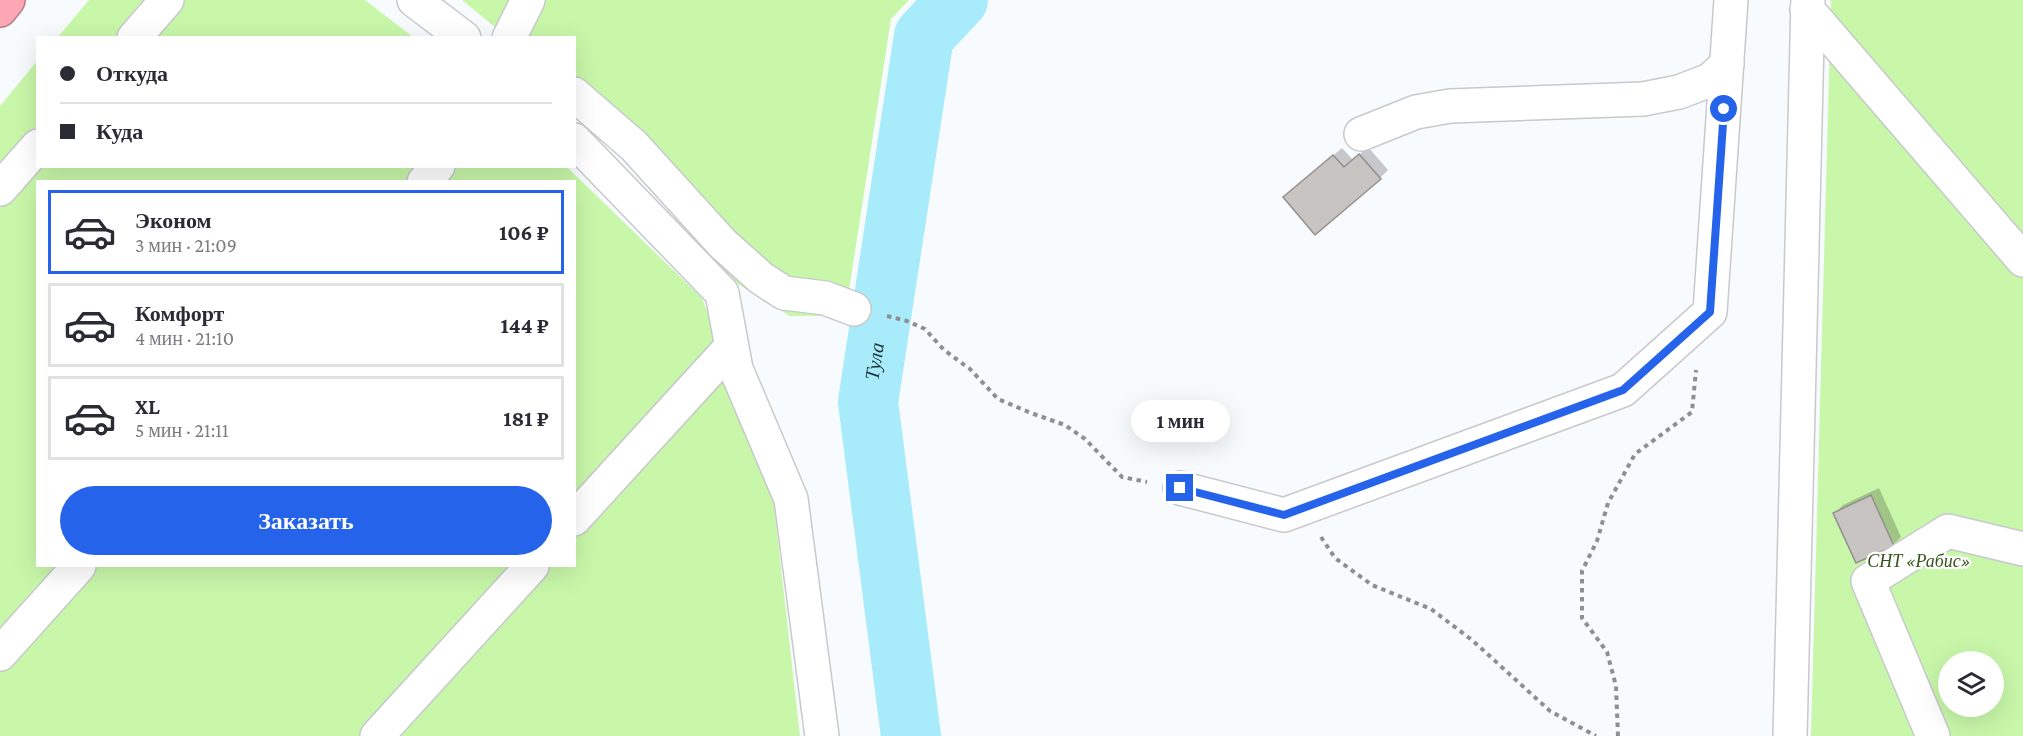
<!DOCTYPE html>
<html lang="ru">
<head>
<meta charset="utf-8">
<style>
	:root { --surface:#fff; --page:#f7f7f7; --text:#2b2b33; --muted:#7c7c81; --line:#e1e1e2; --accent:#2563eb }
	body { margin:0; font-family:"Crimson Pro",serif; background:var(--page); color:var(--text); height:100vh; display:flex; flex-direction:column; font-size:22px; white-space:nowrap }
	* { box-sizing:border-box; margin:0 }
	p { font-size:20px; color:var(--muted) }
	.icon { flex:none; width:33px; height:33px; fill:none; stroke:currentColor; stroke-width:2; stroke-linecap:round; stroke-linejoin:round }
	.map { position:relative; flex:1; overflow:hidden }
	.drawer { position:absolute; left:36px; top:180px; width:540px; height:387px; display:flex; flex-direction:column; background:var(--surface); border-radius:0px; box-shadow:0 6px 24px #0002 }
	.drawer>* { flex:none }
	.banner { position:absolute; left:36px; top:36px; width:540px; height:132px; border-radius:0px; box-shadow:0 6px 24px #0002; display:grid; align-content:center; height:132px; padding:0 24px; background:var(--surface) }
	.fabs { position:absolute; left:1938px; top:651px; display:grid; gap:12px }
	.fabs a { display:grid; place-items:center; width:66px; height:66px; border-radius:50%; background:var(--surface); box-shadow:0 6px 24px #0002; font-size:30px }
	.end { position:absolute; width:27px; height:27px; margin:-14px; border:8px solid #2563eb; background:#fff; box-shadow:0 0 0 3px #fff }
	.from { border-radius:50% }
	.bubble { position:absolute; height:42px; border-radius:21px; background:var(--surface); box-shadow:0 6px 24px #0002; font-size:20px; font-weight:700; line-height:42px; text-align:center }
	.banner b { display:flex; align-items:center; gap:21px; height:57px; font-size:22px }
	.banner b+b { border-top:2px solid var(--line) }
	.banner i { width:15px; height:15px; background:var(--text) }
	ul { padding:10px 0 0; list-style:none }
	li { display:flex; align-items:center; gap:18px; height:84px; margin:0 12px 9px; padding:0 12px; border:3px solid var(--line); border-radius:0px }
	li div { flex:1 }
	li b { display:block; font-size:22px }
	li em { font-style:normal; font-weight:700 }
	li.active { border-color:var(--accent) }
	li>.icon { width:54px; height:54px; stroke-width:1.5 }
	.action { display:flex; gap:12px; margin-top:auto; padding:12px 24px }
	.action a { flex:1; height:69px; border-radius:36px; background:var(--accent); color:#fff; font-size:24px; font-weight:700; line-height:69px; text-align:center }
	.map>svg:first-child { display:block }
	.green { fill:#c8f7a9; fill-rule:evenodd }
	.shadow { fill:#0003 }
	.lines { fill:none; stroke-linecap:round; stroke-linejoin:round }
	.river { stroke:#a8ecfc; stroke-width:60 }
	.building { fill:#c7c4c1; stroke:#93908d; stroke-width:1.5 }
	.minor-casing { stroke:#c7c9cc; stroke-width:36 }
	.highway-casing { stroke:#b67e87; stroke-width:36 }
	.path { stroke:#8d8f91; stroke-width:4; stroke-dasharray:4.5 4.5; stroke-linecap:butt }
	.minor { stroke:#fff; stroke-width:33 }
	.highway { stroke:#fda7b4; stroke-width:33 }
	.route { stroke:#2563eb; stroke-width:8 }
	.labels { text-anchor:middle; stroke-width:4.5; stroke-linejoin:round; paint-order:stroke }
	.park-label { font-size:18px; font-style:italic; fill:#34531c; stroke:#fff }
	.water-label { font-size:20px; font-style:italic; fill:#1a3035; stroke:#fff }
</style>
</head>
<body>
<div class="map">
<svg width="2023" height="736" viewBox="0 0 2023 736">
	<rect width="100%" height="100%" fill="#f8fbfe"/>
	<!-- green -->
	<g class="green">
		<path d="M89,0H365L413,37L57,38Z"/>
		<path d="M462,0H909L891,19L845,316H790L733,281L575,93L574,38L507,37Z"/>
		<path d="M1831,0H2023V736H1811ZM1948,662H1994V706H1948Z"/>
		<path d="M37,61L38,166L567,167L702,298L772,488L800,736H0V106ZM38,182H574V566H38Z"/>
	</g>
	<!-- shadow -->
	<g class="shadow">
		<path d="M1368,147L1388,170L1380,178L1293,189L1342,148L1353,160Z"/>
		<path d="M1879,488L1901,537L1893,545L1835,513L1843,505Z"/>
	</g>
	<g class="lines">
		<!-- river -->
		<path class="river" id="s1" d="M911,736L868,402L924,36L958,0"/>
	</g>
	<!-- building -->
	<g class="building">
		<path d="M1359,154L1381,179L1315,235L1283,197L1333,155L1344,167Z"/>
		<path d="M1871,495L1894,546L1856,563L1833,513Z"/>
	</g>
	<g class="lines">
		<defs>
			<g id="minor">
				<path d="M414,0L464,38"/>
				<path d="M1807,9L2023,260"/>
				<path d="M134,38L167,0"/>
				<path d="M509,38L528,0"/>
				<path d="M574,94L634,146L723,244L761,278L784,293L825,298L854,309"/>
				<path d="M1361,134L1416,112L1450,106L1643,99L1679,92L1710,80L1727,64"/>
				<path d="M574,140L722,293L736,369L791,499L822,736"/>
				<path d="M424,182L438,166"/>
				<path d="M0,189L38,146"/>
				<path d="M1180,488L1284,515L1623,390L1710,312L1731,0"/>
				<path d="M574,519L731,347"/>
				<path d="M0,654L79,566"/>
				<path d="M377,736L532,566"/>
				<path d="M1790,736L1808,0"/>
				<path d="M1933,736L1868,581L1948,531L2023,549"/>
			</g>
			<path id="highway" d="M0,10L8,0"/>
		</defs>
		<!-- minor casing -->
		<use href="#minor" class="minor-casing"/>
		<!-- highway casing -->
		<use href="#highway" class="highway-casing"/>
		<!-- path -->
		<g class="path">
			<path d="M887,316L907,321L925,329L944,350L970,369L998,399L1031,413L1065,425L1085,439L1122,477L1147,482"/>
			<path d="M1321,537L1335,558L1372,585L1431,609L1472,640L1550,711L1596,736"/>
			<path d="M1618,736L1616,686L1607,652L1582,618V571L1597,541L1608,503L1635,454L1692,412L1696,370"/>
		</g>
		<!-- minor -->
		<use href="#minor" class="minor"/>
		<!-- highway -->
		<use href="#highway" class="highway"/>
	</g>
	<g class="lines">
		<!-- route -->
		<path class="route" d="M1180,488L1284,515L1623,390L1710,312L1724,109"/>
	</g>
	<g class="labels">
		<!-- park labels -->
		<g class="park-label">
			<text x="1919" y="567">СНТ «Рабис»</text>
		</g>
		<!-- water labels -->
		<g class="water-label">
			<text dy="7" stroke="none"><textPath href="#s1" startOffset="378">Тула</textPath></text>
		</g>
	</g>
</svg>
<div class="fabs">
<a><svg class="icon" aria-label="layers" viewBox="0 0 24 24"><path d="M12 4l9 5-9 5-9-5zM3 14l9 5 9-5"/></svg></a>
</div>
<i class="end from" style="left:1724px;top:109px"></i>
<i class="end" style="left:1180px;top:488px"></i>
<div class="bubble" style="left:1131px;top:400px;width:99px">1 мин</div>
<div class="banner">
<b><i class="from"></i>Откуда</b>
<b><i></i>Куда</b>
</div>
<section class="drawer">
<ul>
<li class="active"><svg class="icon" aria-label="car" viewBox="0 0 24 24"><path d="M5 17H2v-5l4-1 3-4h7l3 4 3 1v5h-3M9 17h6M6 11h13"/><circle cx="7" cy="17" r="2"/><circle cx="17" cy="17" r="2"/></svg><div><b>Эконом</b><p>3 мин · 21:09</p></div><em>106 ₽</em></li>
<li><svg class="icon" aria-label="car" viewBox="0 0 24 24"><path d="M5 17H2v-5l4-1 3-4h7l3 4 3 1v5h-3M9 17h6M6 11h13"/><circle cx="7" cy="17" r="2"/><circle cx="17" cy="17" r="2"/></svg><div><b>Комфорт</b><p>4 мин · 21:10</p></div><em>144 ₽</em></li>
<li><svg class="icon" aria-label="car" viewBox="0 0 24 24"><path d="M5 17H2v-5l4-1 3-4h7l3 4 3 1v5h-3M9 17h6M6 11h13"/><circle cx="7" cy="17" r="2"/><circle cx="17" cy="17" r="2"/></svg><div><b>XL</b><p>5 мин · 21:11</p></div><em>181 ₽</em></li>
</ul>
<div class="action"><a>Заказать</a></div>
</section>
</div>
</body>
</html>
